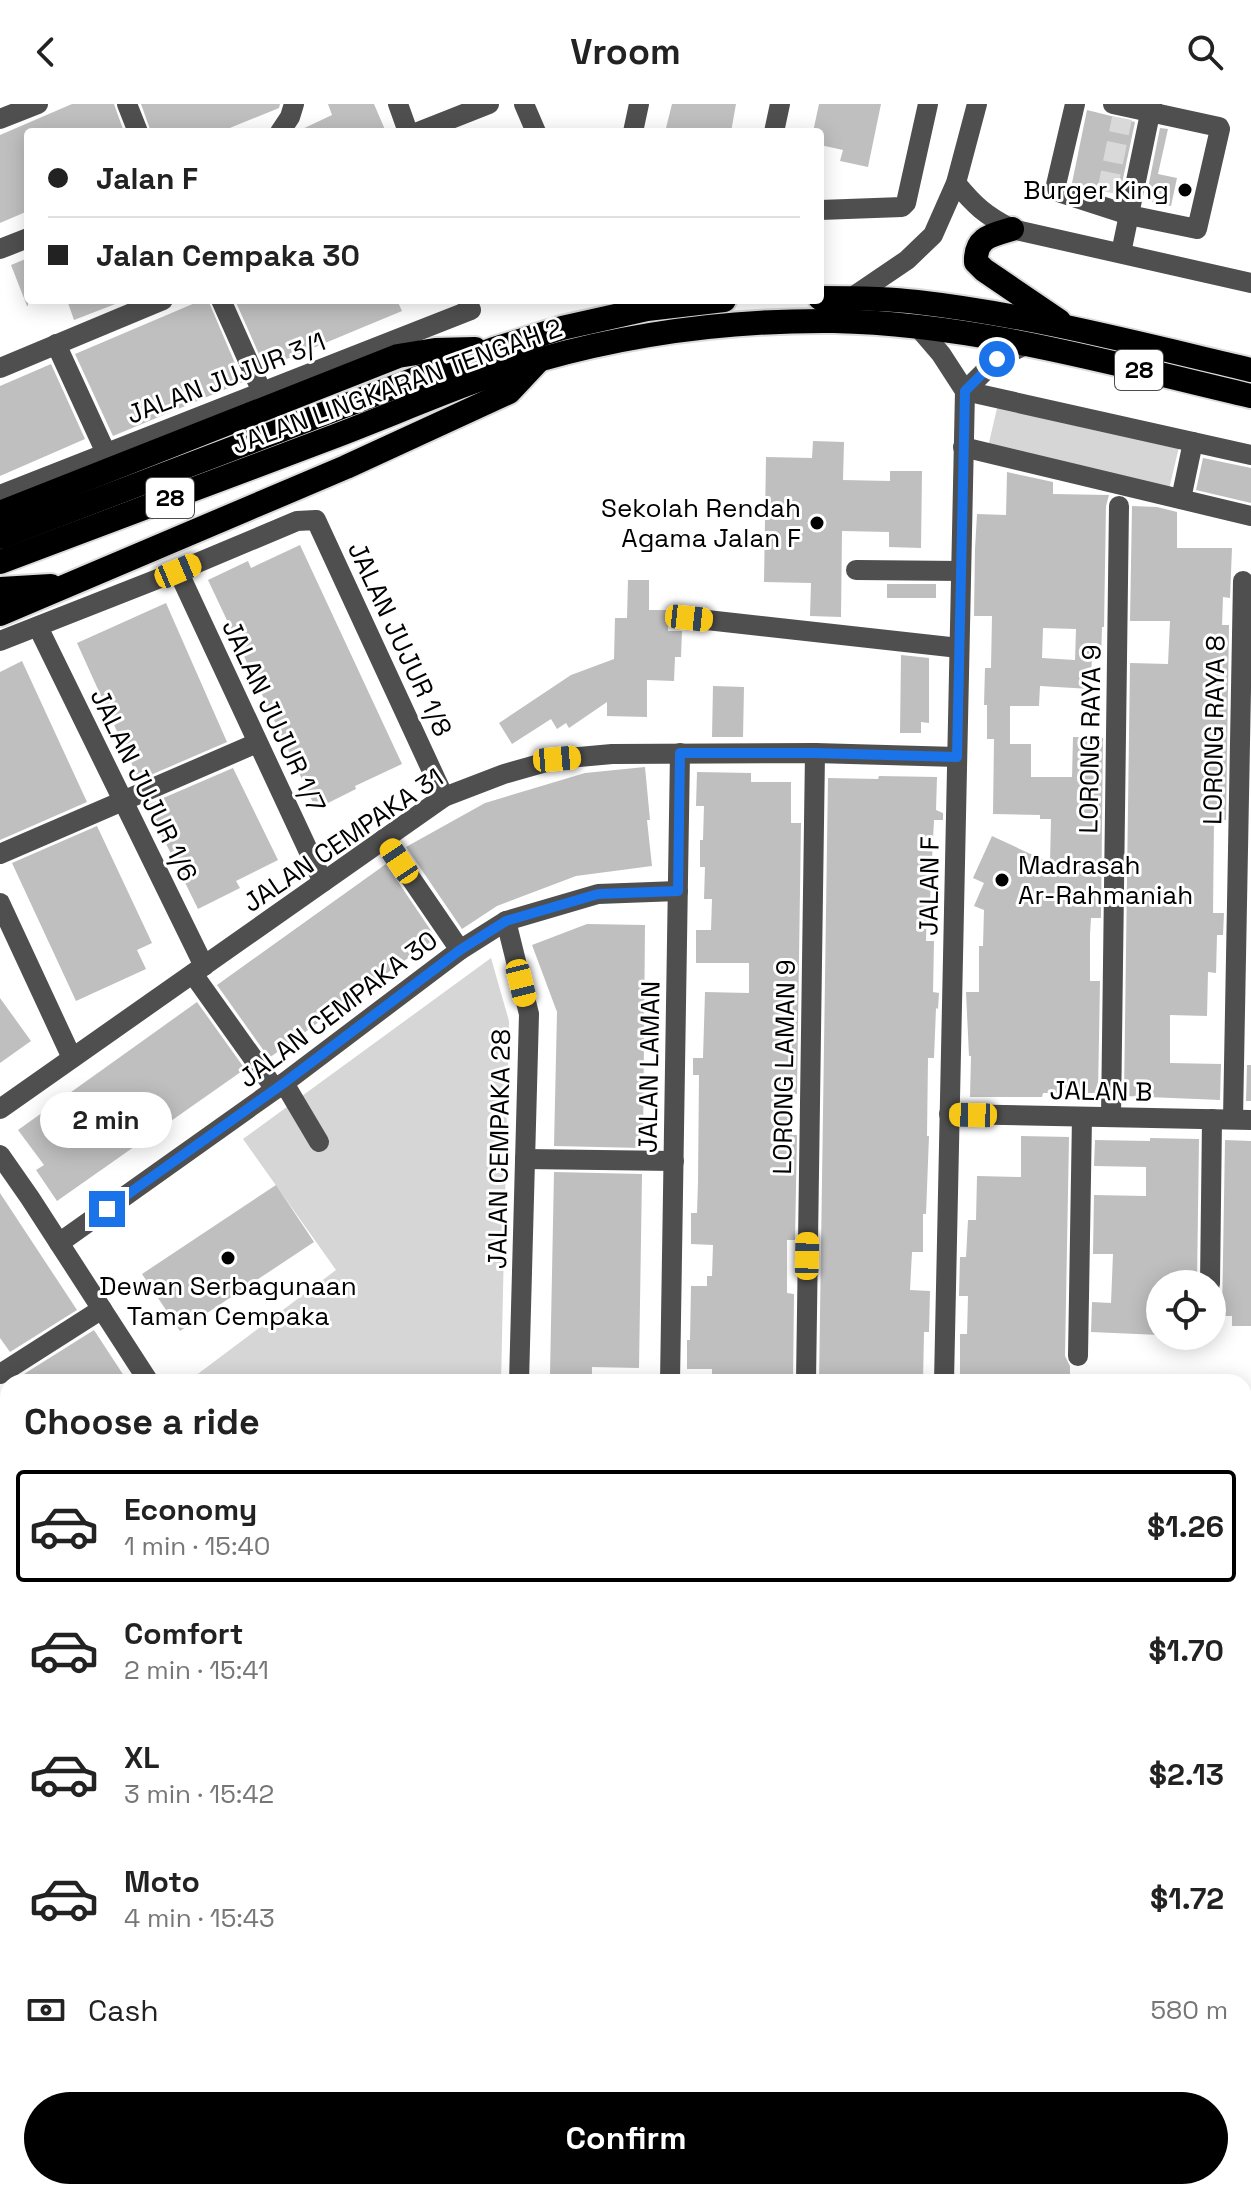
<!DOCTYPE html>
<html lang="en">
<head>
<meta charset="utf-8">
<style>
	:root { --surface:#fff; --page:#f2f2f2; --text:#222; --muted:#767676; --line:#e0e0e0; --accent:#000 }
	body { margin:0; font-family:"Space Grotesk",sans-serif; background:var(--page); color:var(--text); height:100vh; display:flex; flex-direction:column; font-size:30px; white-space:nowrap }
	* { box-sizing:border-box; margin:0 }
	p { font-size:26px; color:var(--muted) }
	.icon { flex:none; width:44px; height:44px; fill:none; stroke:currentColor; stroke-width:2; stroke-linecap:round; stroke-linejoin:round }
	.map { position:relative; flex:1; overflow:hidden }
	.side { position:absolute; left:0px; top:1270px; width:1252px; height:826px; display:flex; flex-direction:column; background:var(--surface); border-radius:24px 24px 0 0; box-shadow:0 4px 20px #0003 }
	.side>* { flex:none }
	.guide { position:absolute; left:24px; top:24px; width:800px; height:176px; border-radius:8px; box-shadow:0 4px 20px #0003; display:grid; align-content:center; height:176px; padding:0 24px; background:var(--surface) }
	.buttons { position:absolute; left:1146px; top:1166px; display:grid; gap:16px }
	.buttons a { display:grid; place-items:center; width:80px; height:80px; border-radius:50%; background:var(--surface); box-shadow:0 4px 20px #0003; font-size:40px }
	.end { position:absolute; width:36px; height:36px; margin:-18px; border:10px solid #1a73e8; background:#fff; box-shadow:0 0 0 4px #fff }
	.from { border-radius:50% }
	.bubble { position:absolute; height:56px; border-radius:28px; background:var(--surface); box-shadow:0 4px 20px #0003; font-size:26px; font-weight:800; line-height:56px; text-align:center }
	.car { position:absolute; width:24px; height:48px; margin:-24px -12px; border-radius:10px; box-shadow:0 0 6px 2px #0007; background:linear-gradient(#f5c518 24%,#345 0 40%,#f5c518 0 76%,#345 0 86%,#f5c518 0) }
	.guide b { display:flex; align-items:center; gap:28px; height:76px; font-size:30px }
	.guide b+b { border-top:2px solid var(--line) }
	.guide i { width:20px; height:20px; background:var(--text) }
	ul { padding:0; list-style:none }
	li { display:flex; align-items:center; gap:24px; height:112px; margin:0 16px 12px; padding:0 8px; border:4px solid transparent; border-radius:8px }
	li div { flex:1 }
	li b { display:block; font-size:30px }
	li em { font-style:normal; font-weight:800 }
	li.active { border-color:var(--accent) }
	li>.icon { width:72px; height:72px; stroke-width:1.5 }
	h2 { padding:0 24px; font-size:36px; line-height:96px }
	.pay { display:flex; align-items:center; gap:20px; height:88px; padding:0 24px; font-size:30px }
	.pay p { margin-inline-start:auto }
	.cta { display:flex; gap:16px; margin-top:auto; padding:16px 24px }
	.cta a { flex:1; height:92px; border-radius:48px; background:var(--accent); color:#fff; font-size:32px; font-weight:800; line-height:92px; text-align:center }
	header { display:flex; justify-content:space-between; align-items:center; height:104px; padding:0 24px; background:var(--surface); font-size:36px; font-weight:800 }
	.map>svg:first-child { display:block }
	.green { fill:#d6d6d6 }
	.building { fill:#bfbfbf; fill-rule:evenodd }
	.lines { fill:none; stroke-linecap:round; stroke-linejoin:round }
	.minor-tunnel { stroke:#d9d9d9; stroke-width:20; stroke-dasharray:20 10; stroke-linecap:butt }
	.major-casing { stroke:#dbdbdb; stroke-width:24 }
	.highway-casing { stroke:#dbdbdb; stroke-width:28 }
	.minor { stroke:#4f4f4f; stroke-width:20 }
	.major { stroke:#000; stroke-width:20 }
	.highway { stroke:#000; stroke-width:24 }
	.route { stroke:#1a73e8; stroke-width:10 }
	.poi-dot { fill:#000; stroke:#fff; stroke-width:3 }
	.labels { text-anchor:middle; stroke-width:6; stroke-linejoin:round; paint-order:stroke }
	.shield { fill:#fff; stroke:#4c4c4c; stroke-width:2 }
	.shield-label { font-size:24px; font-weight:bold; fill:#000 }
	.poi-label { font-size:26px; fill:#000; stroke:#fff; text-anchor:end }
	.street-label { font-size:26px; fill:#000; stroke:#fff }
</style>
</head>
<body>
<header><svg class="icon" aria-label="back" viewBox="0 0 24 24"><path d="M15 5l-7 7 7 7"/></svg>Vroom<svg class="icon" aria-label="search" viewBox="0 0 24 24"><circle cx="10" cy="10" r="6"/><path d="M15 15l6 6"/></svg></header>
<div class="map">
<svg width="1251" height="2095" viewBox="0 0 1251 2095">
	<rect width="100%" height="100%" fill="#fff"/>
	<!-- green -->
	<g class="green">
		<path d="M998,300L1179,343L1169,385L988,343Z"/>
		<path d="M491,854L509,917L501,1278H187L336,1166L243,1035Z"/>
	</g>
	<!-- building -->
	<g class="building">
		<path d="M72,0H114L124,28H28V107L0,119V31Z"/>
		<path d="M141,0H280L279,4L220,28H151Z"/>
		<path d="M328,0H374L386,28H296L332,11Z"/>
		<path d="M672,0H736L731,28H665Z"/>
		<path d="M819,0H881L868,63L840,57L843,46L820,41V28H813Z"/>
		<path d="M1087,6L1135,18L1121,84H1119L1118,90L1072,79Z"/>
		<path d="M1160,24L1168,25L1158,70L1177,74L1171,102L1148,97L1150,89H1147Z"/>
		<path d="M28,154V202H27L11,161Z"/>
		<path d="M67,196H122L123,197L74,216Z"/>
		<path d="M202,196H208L243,278L113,332L75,250Z"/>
		<path d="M235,196H397L402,207L265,264Z"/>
		<path d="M51,260L85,335L0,372V282Z"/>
		<path d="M813,337L844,338L843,376L890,377V367H922L921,444L889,443V428L842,427L841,513L810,512L811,479L764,478L766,353L812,354Z"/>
		<path d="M1203,354L1251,364V399L1196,386Z"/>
		<path d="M1007,368L1053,378V390L1109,391L1106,402L1104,523H1102L1101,554H1092L1090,585L1040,582L1039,602H1010V640H1031V673H1072L1073,633L1103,634L1101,814H1091L1090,830V877H1100L1098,989H1043L1042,993H970L971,952H969L966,888H979V842H983L984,806L974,802L984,779L973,774L992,732L1050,759L1051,715H1040V711L993,710L994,635H987V601H984L985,564H991L992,512H974L975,445L977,410L1006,411ZM1043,524L1076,525L1075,556L1042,554Z"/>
		<path d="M1132,402L1157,403L1177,408V444H1232L1230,494L1223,493L1222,521H1229L1226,716H1214L1213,809H1224L1223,831H1217L1216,869L1208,868L1207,912L1170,911V959L1221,960L1220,996L1124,992L1130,559L1168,560L1170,517H1130Z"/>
		<path d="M300,441L402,660L355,682L356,685L316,705L208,476L248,457L251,464Z"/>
		<path d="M628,476H649V506H669L668,527H682L681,553H675L674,577L647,576V613L607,612V598L569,624L566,619L557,625L551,615L512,640L499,619L571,571L614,555L615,514H627Z"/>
		<rect x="887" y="480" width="49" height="14"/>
		<path d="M166,499L227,638L139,676L77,539Z"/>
		<path d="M901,551L929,554V619L921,618V629H900Z"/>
		<path d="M22,557L87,698L0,736V568Z"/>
		<path d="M713,582L744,583L743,633H712Z"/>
		<path d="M645,663L650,716H647L652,762L576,772L497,802L462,825L406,743L485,699L585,669Z"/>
		<path d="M233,664L278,756L236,777L240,784L198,805L147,701Z"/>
		<path d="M697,668L751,669V678H791V719H801L797,990H792V1031H797L795,1136H787V1189L794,1190L793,1278H712V1265H687V1236H690L691,1182H707V1172H712L713,1141L691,1140V1109H697L698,1078L699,971H693V954H703L705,888L749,889V859H696V826H711L712,795H704L705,763H700V736H703L704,702H696Z"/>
		<path d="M879,672L937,673L936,706L943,709V716H934L930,796H927L926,837H934L933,888L939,889L938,905L936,904L934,954H928L927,1032H929L926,1110H923V1148H912L910,1186L930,1187L929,1228H924L923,1278H819L828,674L878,675Z"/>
		<path d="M97,722L152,839L137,846L146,865L76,897L12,759Z"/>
		<path d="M386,760L436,834L269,954L217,881Z"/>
		<path d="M587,820L645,821L643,1044L554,1042L557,908L532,841Z"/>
		<path d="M0,894L31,937L0,959Z"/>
		<path d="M197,898L245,965L57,1097L36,1066L44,1061L18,1026Z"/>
		<path d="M1247,961H1251V997H1246Z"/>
		<path d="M1021,1032L1069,1033L1065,1252L1070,1262V1278H960V1230H967L968,1192H959L960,1153H966L968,1116H976L977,1072L1021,1073Z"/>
		<path d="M1150,1034L1199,1035L1197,1180H1160V1231L1091,1228L1092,1198L1111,1199L1113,1150H1093L1094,1091L1146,1092V1063L1094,1062L1095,1036L1150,1037Z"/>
		<path d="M1225,1036L1251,1037V1222H1232V1212H1222Z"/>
		<path d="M554,1068L642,1070L639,1264L592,1263V1272L550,1271Z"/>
		<path d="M276,1081L314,1138L180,1227L142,1170Z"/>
		<path d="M0,1089L77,1206L10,1248L0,1234Z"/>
		<path d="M94,1226L128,1278H30L24,1270Z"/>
	</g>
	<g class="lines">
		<!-- minor-tunnel -->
		<path class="minor-tunnel" d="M1107,88L1122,14"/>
		<defs>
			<g id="major">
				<path d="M0,1554L8,1567"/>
				<path d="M0,1598L8,1610"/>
				<path d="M320,2088L324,2095"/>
				<path d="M348,2088L353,2095"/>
			</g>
			<g id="highway">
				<path d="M1012,125C992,131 975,133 976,158L984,166L1059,217"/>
				<path d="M820,194C852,194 885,194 917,198C1030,211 1140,240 1251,266"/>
				<path d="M0,409L398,252L435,246L475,245"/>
				<path d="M0,433L494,245L562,224L647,205L724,196"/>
				<path d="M0,458C110,417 220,376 330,334C399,308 467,277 538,256C633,229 735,216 834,217C976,220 1114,260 1251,292"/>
				<path d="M0,485L51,482"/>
				<path d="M0,510L346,363L509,288L538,257"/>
			</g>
		</defs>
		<!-- major casing -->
		<use href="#major" class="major-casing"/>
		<!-- highway casing -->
		<use href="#highway" class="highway-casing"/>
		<!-- minor -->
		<g class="minor">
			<path d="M127,0L138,28"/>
			<path d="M398,0L408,28"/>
			<path d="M524,0L536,28"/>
			<path d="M1075,0L1056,81L1058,88L1129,111L1197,125L1220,25L1219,23L1113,0"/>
			<path d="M0,15L38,0"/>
			<path d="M280,28L290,13L294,0"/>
			<path d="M418,28L489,0"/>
			<path d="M633,28L639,0"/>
			<path d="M774,28L780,0"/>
			<path d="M956,79C975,102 985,111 1012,125L1251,179"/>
			<path d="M820,106L902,103L906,99L928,0"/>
			<path d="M0,145L28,134"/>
			<path d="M1121,149L1152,0"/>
			<path d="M851,194L907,156L933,131L956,79L977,0"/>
			<path d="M221,196L262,288"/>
			<path d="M917,222L941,250L965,287L944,1278"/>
			<path d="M56,240L106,349"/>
			<path d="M0,264L163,196"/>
			<path d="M965,287L1251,351"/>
			<path d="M965,287L997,255L1027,240"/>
			<path d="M963,343L1251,412"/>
			<path d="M0,391L471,206L467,196"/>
			<path d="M1181,395L1193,338"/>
			<path d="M856,466L961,467"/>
			<path d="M178,467L323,778"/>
			<path d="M689,514L959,544"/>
			<path d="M38,523L204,862"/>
			<path d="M0,537L178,467L297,417L316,416L444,693"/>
			<path d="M384,735L460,846"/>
			<path d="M0,750L257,639"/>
			<path d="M0,799L72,954"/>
			<path d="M506,817L529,910L519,1278"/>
			<path d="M193,870L275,985"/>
			<path d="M284,979L319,1038"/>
			<path d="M0,1005L444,693L504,670L557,655L612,650L815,649L957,653"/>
			<path d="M949,1010L1251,1016"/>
			<path d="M1111,1013L1119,402"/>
			<path d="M1233,1015L1243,477"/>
			<path d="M0,1051L30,1094L149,1278"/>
			<path d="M525,1055L674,1057"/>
			<path d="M59,1139L284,979L460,846L506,817L598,790L678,787"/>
			<path d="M1210,1180L1212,1015"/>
			<path d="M1078,1252L1082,1013"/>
			<path d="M0,1270L102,1205"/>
			<path d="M670,1278L680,649"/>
			<path d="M806,1278L815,649"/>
			<path d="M1244,1391H1251"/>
			<path d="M0,1467L8,1479"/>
			<path d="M1244,1488H1251"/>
			<path d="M1244,1525H1251"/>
			<path d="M1244,1548L1251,1549"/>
			<path d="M1244,1588H1251"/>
			<path d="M0,1674L8,1686"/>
			<path d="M1244,1688H1251"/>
			<path d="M1244,1716H1251"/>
			<path d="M0,1838L8,1834"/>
			<path d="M0,1930L8,1942"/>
			<path d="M1244,1972L1251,1964"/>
			<path d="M1244,2045L1251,2037"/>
			<path d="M0,2088L8,2083"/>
			<path d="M102,2088L107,2095"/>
			<path d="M268,2088L273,2095"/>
			<path d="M400,2088L404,2095"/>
			<path d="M486,2088L491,2095"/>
			<path d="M573,2088L578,2095"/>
			<path d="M628,2088L633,2095"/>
			<path d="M798,2088L801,2095"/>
			<path d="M939,2095V2088"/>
			<path d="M1065,2095V2088"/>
			<path d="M1199,2095L1206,2088"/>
		</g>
		<!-- major -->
		<use href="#major" class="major"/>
		<!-- highway -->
		<use href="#highway" class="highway"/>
	</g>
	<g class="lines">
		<!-- route -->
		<path class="route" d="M107,1105L284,979L460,846L506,817L598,790L678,787L680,649H815L957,653L965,287L997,255"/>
	</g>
	<!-- markers -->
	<g class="poi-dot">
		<circle cx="1185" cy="86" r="8"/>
		<circle cx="817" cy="419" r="8"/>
		<circle cx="1002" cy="776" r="8"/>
		<circle cx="228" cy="1154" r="8"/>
	</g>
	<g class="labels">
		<!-- shield labels -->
		<g class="shield">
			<rect x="1115" y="246" width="48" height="40" rx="6"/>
			<rect x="146" y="374" width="48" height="40" rx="6"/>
		</g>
		<g class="shield-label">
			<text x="1139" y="274">28</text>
			<text x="170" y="402">28</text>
		</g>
		<!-- poi labels -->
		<g class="poi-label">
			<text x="1169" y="95">Burger King</text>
			<text x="801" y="413">Sekolah Rendah<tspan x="801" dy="30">Agama Jalan F</tspan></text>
			<text x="1018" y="770" text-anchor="start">Madrasah<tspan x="1018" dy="30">Ar-Rahmaniah</tspan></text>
			<text x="228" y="1191" text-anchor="middle">Dewan Serbagunaan<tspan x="228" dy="30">Taman Cempaka</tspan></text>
		</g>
		<!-- street labels -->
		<g class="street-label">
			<text transform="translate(226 274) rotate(-21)" y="9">JALAN JUJUR 3/1</text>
			<text transform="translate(397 282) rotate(-20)" y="9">JALAN LINGKARAN TENGAH 2</text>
			<text transform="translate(400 535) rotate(65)" y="9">JALAN JUJUR 1/8</text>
			<text transform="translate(274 612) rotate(65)" y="9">JALAN JUJUR 1/7</text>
			<text transform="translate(1214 626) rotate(-89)" y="9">LORONG RAYA 8</text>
			<text transform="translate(1090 635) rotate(-89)" y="9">LORONG RAYA 9</text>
			<text transform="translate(144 681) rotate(64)" y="9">JALAN JUJUR 1/6</text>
			<text transform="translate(343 736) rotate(-34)" y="9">JALAN CEMPAKA 31</text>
			<text transform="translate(929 782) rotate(-89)" y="9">JALAN F</text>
			<text transform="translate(338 905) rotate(-37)" y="9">JALAN CEMPAKA 30</text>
			<text transform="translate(649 963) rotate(-89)" y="9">JALAN LAMAN</text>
			<text transform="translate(784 963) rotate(-89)" y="9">LORONG LAMAN 9</text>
			<text transform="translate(1101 987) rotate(1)" y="9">JALAN B</text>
			<text transform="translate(499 1045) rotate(-89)" y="9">JALAN CEMPAKA 28</text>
		</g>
	</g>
</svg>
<div class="buttons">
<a><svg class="icon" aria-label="locate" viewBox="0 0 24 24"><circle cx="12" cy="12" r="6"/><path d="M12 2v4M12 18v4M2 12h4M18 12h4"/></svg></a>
</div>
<i class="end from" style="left:997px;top:255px"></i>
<i class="end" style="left:107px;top:1105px"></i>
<div class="bubble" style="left:40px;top:988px;width:132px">2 min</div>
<i class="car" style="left:178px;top:467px;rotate:67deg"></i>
<i class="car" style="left:689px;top:514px;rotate:96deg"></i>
<i class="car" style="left:557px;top:655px;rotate:85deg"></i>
<i class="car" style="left:399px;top:757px;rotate:326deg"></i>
<i class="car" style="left:521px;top:879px;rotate:166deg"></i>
<i class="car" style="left:973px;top:1011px;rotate:271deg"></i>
<i class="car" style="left:807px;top:1152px;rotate:1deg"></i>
<div class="guide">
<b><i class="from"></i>Jalan F</b>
<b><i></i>Jalan Cempaka 30</b>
</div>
<section class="side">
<h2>Choose a ride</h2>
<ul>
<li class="active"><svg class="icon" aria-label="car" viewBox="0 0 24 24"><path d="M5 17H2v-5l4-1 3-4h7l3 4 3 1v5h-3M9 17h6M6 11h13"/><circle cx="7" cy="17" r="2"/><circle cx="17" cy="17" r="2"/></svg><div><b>Economy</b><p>1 min · 15:40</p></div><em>$1.26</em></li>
<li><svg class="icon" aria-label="car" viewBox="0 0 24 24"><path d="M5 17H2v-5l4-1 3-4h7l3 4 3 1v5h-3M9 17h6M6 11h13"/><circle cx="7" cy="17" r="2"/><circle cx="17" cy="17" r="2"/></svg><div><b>Comfort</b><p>2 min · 15:41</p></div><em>$1.70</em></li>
<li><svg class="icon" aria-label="car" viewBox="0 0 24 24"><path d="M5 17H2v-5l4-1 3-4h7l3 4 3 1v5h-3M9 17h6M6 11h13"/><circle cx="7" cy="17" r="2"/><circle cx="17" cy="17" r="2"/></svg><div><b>XL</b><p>3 min · 15:42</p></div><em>$2.13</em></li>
<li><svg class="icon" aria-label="car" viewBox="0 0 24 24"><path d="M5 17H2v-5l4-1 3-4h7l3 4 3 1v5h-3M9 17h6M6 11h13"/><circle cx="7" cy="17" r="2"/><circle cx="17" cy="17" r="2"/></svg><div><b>Moto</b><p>4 min · 15:43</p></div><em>$1.72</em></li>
</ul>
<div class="pay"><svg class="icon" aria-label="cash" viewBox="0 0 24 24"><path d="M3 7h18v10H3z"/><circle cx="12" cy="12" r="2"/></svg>Cash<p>580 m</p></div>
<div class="cta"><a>Confirm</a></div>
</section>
</div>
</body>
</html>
